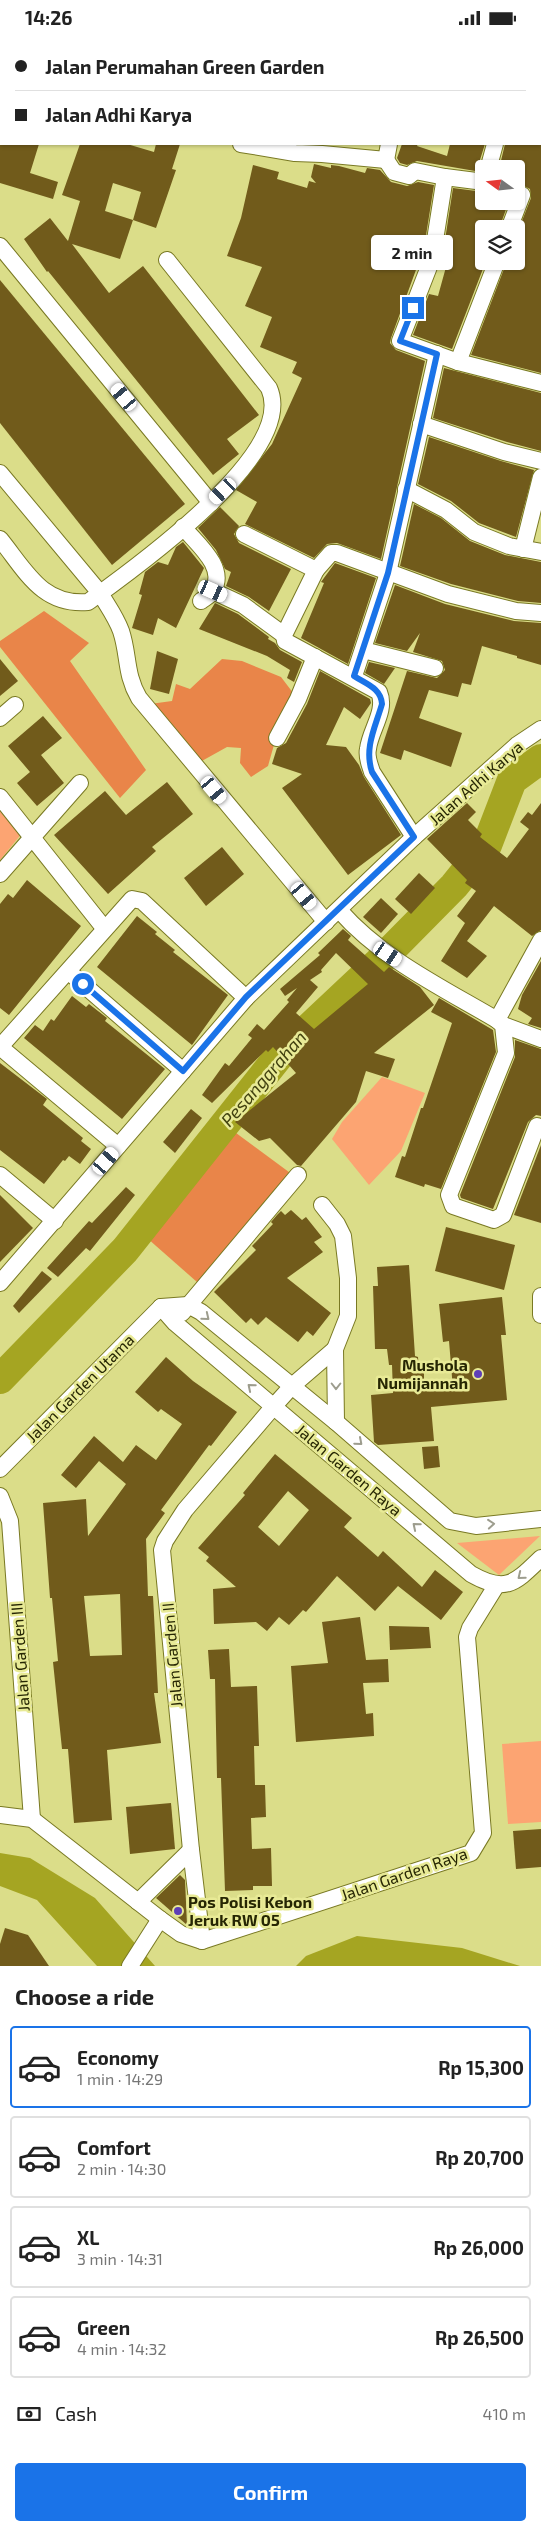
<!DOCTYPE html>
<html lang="en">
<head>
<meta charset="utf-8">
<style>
	:root { --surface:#fff; --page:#f6f6f6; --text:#222; --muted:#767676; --line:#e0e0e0; --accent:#1a73e8 }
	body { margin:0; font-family:"Exo 2",sans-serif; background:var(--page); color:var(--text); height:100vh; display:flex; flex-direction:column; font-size:19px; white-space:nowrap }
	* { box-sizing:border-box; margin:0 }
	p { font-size:16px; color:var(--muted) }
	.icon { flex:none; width:28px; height:28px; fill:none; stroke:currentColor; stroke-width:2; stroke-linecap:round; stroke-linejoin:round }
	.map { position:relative; height:1931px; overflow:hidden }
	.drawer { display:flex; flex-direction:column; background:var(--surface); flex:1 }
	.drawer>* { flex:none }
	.hud { position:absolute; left:0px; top:0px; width:541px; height:110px; box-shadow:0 1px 4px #0004; display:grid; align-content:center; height:110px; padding:0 15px; background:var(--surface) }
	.needle { width:32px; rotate:285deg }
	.tools { position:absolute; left:475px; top:125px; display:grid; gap:10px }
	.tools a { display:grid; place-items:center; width:50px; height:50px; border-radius:5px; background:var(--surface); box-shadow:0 1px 4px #0004; font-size:25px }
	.end { position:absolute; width:22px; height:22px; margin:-11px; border:6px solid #1a73e8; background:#fff; box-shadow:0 0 0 2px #fff }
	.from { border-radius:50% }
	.bubble { position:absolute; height:35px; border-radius:5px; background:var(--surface); box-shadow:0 1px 4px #0004; font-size:16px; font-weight:700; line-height:35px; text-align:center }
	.car { position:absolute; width:15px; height:30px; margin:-15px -8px; border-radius:6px; box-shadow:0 0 4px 1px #0007; background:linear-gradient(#fff 24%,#345 0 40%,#fff 0 76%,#345 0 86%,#fff 0) }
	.hud b { display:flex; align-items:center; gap:18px; height:48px; font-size:19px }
	.hud b+b { border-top:1px solid var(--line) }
	.hud i { width:12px; height:12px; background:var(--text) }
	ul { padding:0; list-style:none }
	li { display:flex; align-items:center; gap:15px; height:82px; margin:0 10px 8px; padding:0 5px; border:2px solid var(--line); border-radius:5px }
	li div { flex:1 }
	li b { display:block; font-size:19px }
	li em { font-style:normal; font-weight:700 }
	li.on { border-color:var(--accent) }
	li>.icon { width:45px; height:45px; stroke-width:1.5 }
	h2 { padding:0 15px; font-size:22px; line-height:60px }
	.pay { display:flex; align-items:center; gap:12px; height:55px; padding:0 15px; font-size:19px }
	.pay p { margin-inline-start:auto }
	.action { display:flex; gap:10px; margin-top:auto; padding:10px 15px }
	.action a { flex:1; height:58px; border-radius:5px; background:var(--accent); color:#fff; font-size:20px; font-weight:700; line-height:58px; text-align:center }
	.status { display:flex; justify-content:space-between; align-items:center; height:35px; padding:0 25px; background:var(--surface); direction:ltr }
	.status svg { height:14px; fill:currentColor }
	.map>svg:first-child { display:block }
	.green { fill:#fca472 }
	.forest { fill:#e98549 }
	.water { fill:#a5a522 }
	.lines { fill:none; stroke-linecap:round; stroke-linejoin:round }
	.river { stroke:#a5a522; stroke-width:30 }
	.building { fill:#715b1b; fill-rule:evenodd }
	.street-casing { stroke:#797923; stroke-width:18 }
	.street { stroke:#fff; stroke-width:16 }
	.oneway { stroke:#9d9d8e }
	.route { stroke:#1a73e8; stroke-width:6 }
	.poi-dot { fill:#5e3fb7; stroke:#e8ea96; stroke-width:2 }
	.labels { text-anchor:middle; stroke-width:5; stroke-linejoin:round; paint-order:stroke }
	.street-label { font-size:16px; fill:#262603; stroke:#e8ea96 }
	.poi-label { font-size:16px; font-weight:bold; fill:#262603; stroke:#e8ea96; text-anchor:end }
	.water-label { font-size:18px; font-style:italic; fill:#424210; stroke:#e8ea96 }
</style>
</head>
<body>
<div class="status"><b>14:26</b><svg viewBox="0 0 49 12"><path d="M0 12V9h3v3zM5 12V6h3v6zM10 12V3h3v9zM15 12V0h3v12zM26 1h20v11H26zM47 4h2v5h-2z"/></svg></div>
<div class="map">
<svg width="541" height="1931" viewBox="0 0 541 1931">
	<rect width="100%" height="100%" fill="#dbdd89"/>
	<!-- green -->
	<g class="green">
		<path d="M0,771L23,797L0,825Z"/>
		<path d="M382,1042L425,1058L401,1116L369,1150L332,1104L342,1087Z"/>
		<path d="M540,1501L499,1540L457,1508Z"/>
		<path d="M541,1706V1787L508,1789L502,1709Z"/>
	</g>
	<!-- forest -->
	<g class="forest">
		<path d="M44,576L89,608L70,626L146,735L120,763L0,612V606Z"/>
		<path d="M222,624L242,626L281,642L300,667L279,692L268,731L251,742L240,728L241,713L227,712L200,727L150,669L172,666L176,649L190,654Z"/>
		<path d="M232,1095L297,1143L197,1247L147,1203Z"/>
	</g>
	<!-- water -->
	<g class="water">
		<path d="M0,1818L30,1823L95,1863L155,1931H97L37,1865L0,1851Z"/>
		<path d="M357,1901L462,1913L520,1931H296L306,1921Z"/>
	</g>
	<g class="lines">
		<!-- river -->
		<path class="river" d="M0,1344L125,1215L279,1021L377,929L454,851L487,810L512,745L541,724"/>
	</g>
	<!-- building -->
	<g class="building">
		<path d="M0,109H39L30,138L58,147L53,164L0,148Z"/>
		<path d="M80,109H127L154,117L156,109H180L172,134L176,135L156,193L133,185L141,157L113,148L105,176L133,185L120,224L72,209L109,258L143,231L259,380L227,404L239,419L213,440L48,236L47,237L24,204L50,183L68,206L80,166L62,160Z"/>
		<path d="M402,109H418L417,111L447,121L450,109H485L479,128L481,137L417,126L407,130L400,128L397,123Z"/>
		<path d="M505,109H541V338L471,320L507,226H516V201L531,163L530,154L516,147V134H499Z"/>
		<path d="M314,129L331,133V130L339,131L365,138L367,133L380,135L391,147L407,151L418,147L434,150L424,213L391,303L390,308L396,315L425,326L381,524L337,508L327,509L314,523L245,489L257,467L236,455L272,409L302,343L292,338L297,327L260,312L272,282L245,271L262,232L227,221L241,183L253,130L279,137L277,144L307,153L309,146L316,148L311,142Z"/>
		<path d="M453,153L484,157V166H509L499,194H484V226H486L452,314L413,300L429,259L438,261L446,232L444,231L447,220L443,218Z"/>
		<path d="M0,245L185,469L112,530L0,388Z"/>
		<path d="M444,333L541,358V416L507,407L433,383Z"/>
		<path d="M429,402L501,426L534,435L516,502L479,488L451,466L418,449Z"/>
		<path d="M414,469L441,483L470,506L505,520L541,527V568L518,566L451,549L400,531Z"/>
		<path d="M220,472L239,491L234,499L239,508L291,534L269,576L249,562L226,551L231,537L225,534L216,515L198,493Z"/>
		<path d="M183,507L204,533L176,593L158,583L153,600L132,593L142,560L139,559L145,537L158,527L168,530L176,512Z"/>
		<path d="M335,528L376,543L348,629L301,603L324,548L321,547Z"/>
		<path d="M395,550L445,569L514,586L541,588V630L517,623V621L482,611L471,650L462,648L458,662L429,655L419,683L462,698L451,732L404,715L401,725L380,718L407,636L437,643L445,635L442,626L413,617L420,598L407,616L375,608Z"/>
		<path d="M215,568L238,579L269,602L268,604L275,608L280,615L302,627L294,647L287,643L290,635L267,621L199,594Z"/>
		<path d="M157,616L178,624L169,659L150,654Z"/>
		<path d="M0,624L18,646L0,661Z"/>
		<path d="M369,627L395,633L384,649L365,638Z"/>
		<path d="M320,636L370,664L371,668L360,684L344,672L326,710L346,712L359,730L364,742L401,800L348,840L282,753L302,739L272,729L277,713L286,708L307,669Z"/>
		<path d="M43,681L62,703L41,720L64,748L37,771L17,748L30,737L8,711Z"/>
		<path d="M167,747L193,779L152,812L156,816L108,859L54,800L105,756L126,780Z"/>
		<path d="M467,768L476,777L468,785L482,799L480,802L507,823L529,794L520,787L528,777L532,780L541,768V895L532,901L494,871L467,906L487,921L467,943L441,926L465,888L457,881L476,856L465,848L467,845L427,804Z"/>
		<path d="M222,812L244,839L206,871L184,843Z"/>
		<path d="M419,838L435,853L411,879L395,864Z"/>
		<path d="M27,845L81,891L9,980L0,973V869L8,859L13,863Z"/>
		<path d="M381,863L398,879L381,898L363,882Z"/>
		<path d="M137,881L157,897L155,899L175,915L173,917L228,960L192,1010L97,932Z"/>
		<path d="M343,894L351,901L348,905L384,937L389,932L420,952L434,970L374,1018L395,1024L388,1043L366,1036L356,1067L301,1131L297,1130L270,1103L259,1106L235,1087L296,1038L273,1012L268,1017L266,1015L212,1068L202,1060L225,1028L229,1031L252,1003L248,1000L257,989L264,995L289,967L287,965L297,953L285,961L280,954L320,920L318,918ZM336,918L368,949L314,994L296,978L318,952L310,945L322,937L321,935Z"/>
		<path d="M541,926V993L528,989L532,983L518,974L522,960Z"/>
		<path d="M72,961L86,972L89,969L107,983L105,986L165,1034L122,1084L24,1003L35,990L43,996L51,984L54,986Z"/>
		<path d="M439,963L493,995L496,1017L441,1154L425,1149L424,1152L395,1142L402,1121L405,1122L421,1073H423L452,988L431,977Z"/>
		<path d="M515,1005L541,1014V1081L536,1080L528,1087L493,1174L461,1163L460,1160L515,1022Z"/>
		<path d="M0,1028L47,1064L43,1070L83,1103L81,1106L91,1114L80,1129L69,1121L65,1126L63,1125L44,1149L0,1115Z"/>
		<path d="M191,1074L202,1083L175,1118L163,1107Z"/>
		<path d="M541,1110V1188L514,1180Z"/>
		<path d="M126,1152L135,1160L90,1216L86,1213L58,1242L47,1233L89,1186L92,1188Z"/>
		<path d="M0,1160L33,1193L0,1227Z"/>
		<path d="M291,1175L302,1185L306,1182L322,1202L314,1207L323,1217L287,1243L331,1278L313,1301L307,1296L298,1307L266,1282L258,1290L251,1283L246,1288L214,1257L256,1215L252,1211L273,1189L271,1187L277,1180L281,1176L285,1180Z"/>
		<path d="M446,1192L515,1210L504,1255L435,1236Z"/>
		<path d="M409,1230L415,1321L418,1322L419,1337H424V1355L453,1354L449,1306L443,1307L439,1269L502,1262L506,1300H501L507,1365L431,1372L434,1406L378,1410L374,1407L371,1360L393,1358L392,1330H389L387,1314H375L373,1251H378L377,1232Z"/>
		<path d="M42,1236L52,1244L19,1278L13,1271Z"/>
		<path d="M166,1322L193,1346L237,1377L211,1411L209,1410L161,1475L165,1478L146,1504L148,1561H153L158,1658H154L161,1708L107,1715L112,1785L74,1788L68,1714H62L53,1627L58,1626L52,1563H50L43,1468L86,1464L88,1501L126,1449L99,1426L76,1453L61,1440L94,1401L123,1427L136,1410L156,1425L182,1389L161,1374L158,1377L135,1357ZM120,1559L122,1620L90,1621L84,1561Z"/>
		<path d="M438,1411L440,1432L424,1434L422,1412Z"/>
		<path d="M275,1419L352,1483L344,1492L378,1522L383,1516L422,1552L435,1535L463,1557L441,1585L398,1551L375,1576L337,1541L306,1577L303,1575L289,1590L279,1582L267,1596L256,1587L214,1589L213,1554L236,1552L206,1526L209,1522L198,1513L245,1460L243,1458ZM288,1456L309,1475L279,1511L258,1492Z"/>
		<path d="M360,1582L366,1625L388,1624L389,1647L363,1648L366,1679L373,1678L374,1701L296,1707L291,1631L328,1628L322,1587Z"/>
		<path d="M389,1591L429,1592L431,1613L390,1615Z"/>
		<path d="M229,1614L231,1652L257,1651L259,1711H254L255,1750H265L266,1782L251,1783L252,1814L271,1813L272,1851H253V1855L225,1856L221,1743H217L215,1644H210L208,1615Z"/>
		<path d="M171,1768L175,1814L130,1819L126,1772Z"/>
		<path d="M541,1794V1832L516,1834L513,1796Z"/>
		<path d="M180,1840L185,1845L187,1890L156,1863Z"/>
		<path d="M5,1893L28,1900L49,1931H0V1909Z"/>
	</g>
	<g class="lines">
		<defs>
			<g id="street">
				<path d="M129,0V1"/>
				<path d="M486,0L488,1"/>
				<path d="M23,1L24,0"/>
				<path d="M406,1L407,0"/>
				<path d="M540,28H541"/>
				<path d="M0,52H1"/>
				<path d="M241,109L295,118L322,119L386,125"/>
				<path d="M386,125L394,137L409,141L415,136L445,142L432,224L400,306L458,327L541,348"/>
				<path d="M386,125L389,109"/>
				<path d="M489,131L495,109"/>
				<path d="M445,142L484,147"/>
				<path d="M509,194L522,160L516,157"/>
				<path d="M0,211L211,468"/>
				<path d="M458,327L497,226"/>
				<path d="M421,389L504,417L541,426"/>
				<path d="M0,438L100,558C107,570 116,582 121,596C129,620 125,639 139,663L326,887"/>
				<path d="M406,454L446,475L474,497L509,511L541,517"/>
				<path d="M183,492C197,509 227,532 213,556C211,560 205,563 201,566"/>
				<path d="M244,499L316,535L331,518H337L448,559L516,576L541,578"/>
				<path d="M0,504C26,536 42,571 88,567C135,533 298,418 269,353L167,225"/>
				<path d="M523,514L541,442"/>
				<path d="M316,535L284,600L285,606L379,657C387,676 370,695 368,714C366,722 370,730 372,737L414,802"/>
				<path d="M213,556L243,570L284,600"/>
				<path d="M363,615L435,633"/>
				<path d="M354,641L388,538L437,319"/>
				<path d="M0,683L15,670"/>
				<path d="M277,703L298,664L315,622"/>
				<path d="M0,762L104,893"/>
				<path d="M0,839L80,748"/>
				<path d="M339,875C382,924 441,952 497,985L503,990L506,1018L449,1160L453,1171L494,1185L503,1180L537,1091"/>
				<path d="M69,937L183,1036"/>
				<path d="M497,985L541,905"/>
				<path d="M503,990L541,1004"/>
				<path d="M0,1012L132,864L142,866L246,963"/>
				<path d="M0,1012L118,1111"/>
				<path d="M0,1140L55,1186"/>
				<path d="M322,1170L337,1189L343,1201L348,1243V1281L335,1314L336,1387"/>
				<path d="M0,1248L246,963L414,802L517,710L541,694"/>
				<path d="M541,1261V1280"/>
				<path d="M161,1272L175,1288L471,1539C506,1559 515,1548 541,1523"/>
				<path d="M161,1272L188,1270L201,1277L336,1387L450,1486L476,1491L541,1484"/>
				<path d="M182,1278L298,1140"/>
				<path d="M0,1434L161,1272"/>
				<path d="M0,1461L10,1486L32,1784"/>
				<path d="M0,1780L32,1784L160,1884L181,1899L202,1906L471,1818L483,1798L467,1602L470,1593L496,1551"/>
				<path d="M138,1867L191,1815"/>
				<path d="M202,1906L191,1815L162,1515L165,1506L185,1475L274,1371L292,1351L335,1314"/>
				<path d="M130,1931L160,1884"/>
			</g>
		</defs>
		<!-- street casing -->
		<use href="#street" class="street-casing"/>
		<!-- street -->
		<use href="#street" class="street"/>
	</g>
	<!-- one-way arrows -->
	<defs><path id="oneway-chevron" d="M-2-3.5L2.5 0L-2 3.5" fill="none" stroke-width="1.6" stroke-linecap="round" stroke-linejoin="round" transform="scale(1.25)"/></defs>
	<g class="oneway">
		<use href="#oneway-chevron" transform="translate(206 1282) rotate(39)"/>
		<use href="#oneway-chevron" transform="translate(336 1351) rotate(90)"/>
		<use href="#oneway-chevron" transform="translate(251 1352) rotate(-140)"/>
		<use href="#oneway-chevron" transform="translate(359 1407) rotate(41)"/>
		<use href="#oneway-chevron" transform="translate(491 1489) rotate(-5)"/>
		<use href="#oneway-chevron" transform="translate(416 1491) rotate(-140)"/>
		<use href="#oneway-chevron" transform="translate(521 1541) rotate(141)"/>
	</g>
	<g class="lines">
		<!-- route -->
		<path class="route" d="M83,949L183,1036L246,962L414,802L372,737C364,713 375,693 382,669C381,653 366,649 354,641L388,538L437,319L400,306L413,273"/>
	</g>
	<!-- markers -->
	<g class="poi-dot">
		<circle cx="478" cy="1339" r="5"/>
		<circle cx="178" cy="1876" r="5"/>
	</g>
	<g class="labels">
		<!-- street labels -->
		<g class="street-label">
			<text transform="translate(476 748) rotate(-41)" y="6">Jalan Adhi Karya</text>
			<text transform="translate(80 1353) rotate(-45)" y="6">Jalan Garden Utama</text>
			<text transform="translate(349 1435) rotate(40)" y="6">Jalan Garden Raya</text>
			<text transform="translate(172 1620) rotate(-95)" y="6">Jalan Garden II</text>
			<text transform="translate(20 1622) rotate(-94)" y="6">Jalan Garden III</text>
			<text transform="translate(404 1839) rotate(-19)" y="6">Jalan Garden Raya</text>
		</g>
		<!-- poi labels -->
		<g class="poi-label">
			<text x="468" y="1336">Mushola<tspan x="468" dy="18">Numijannah</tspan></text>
			<text x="188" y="1873" text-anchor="start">Pos Polisi Kebon<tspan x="188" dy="18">Jeruk RW 05</tspan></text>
		</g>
		<!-- water labels -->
		<g class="water-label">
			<text transform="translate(264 1044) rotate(-49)" y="6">Pesanggrahan</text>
		</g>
	</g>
</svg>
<div class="tools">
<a><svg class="needle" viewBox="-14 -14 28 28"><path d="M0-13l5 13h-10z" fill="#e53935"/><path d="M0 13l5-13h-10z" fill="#767676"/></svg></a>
<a><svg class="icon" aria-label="layers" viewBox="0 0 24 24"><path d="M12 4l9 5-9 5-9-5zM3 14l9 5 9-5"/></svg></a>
</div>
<i class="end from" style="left:83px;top:949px"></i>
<i class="end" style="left:413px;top:273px"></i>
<div class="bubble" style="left:371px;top:200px;width:82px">2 min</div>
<i class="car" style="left:124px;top:362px;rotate:320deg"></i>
<i class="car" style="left:223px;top:456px;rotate:227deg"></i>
<i class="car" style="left:213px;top:556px;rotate:114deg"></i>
<i class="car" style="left:214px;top:755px;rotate:140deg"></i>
<i class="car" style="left:304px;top:861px;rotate:140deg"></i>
<i class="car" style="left:388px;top:919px;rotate:124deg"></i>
<i class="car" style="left:106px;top:1126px;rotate:41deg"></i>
<div class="hud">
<b><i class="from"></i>Jalan Perumahan Green Garden</b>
<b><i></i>Jalan Adhi Karya</b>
</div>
</div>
<section class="drawer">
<h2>Choose a ride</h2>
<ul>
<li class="on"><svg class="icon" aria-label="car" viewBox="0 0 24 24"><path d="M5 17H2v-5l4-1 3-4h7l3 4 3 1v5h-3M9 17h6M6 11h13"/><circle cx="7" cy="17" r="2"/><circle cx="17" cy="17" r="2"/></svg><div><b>Economy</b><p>1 min · 14:29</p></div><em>Rp 15,300</em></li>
<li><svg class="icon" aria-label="car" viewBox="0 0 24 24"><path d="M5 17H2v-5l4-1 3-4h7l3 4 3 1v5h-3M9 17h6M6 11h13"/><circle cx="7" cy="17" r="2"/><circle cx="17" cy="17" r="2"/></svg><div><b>Comfort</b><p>2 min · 14:30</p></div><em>Rp 20,700</em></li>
<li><svg class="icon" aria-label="car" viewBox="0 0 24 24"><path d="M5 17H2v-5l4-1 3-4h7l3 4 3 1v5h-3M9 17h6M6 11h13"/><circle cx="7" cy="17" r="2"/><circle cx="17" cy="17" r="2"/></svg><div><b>XL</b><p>3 min · 14:31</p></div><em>Rp 26,000</em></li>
<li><svg class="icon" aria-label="car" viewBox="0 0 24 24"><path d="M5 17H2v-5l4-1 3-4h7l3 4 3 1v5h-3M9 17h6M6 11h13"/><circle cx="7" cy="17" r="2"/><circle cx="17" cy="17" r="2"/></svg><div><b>Green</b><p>4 min · 14:32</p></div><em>Rp 26,500</em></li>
</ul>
<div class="pay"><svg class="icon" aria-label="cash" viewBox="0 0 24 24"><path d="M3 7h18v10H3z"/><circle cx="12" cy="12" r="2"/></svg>Cash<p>410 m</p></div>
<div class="action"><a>Confirm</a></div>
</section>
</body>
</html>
